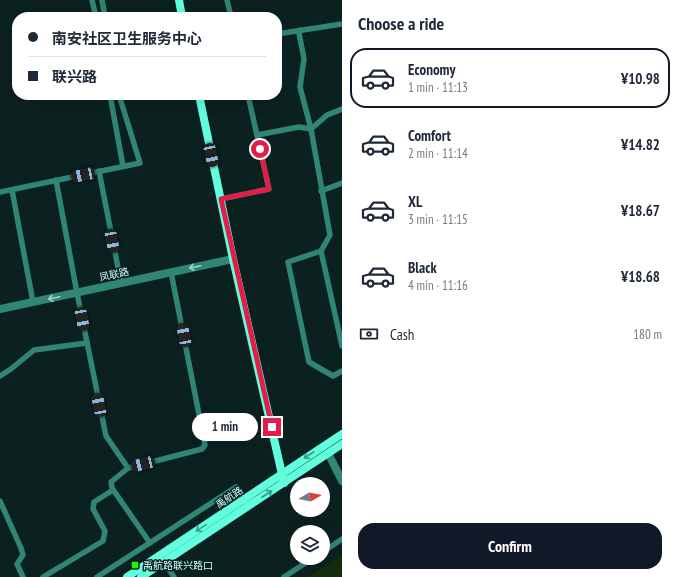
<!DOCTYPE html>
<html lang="en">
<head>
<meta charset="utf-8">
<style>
	:root { --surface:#fff; --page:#f2f2f3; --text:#1f2937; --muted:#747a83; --line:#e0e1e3; --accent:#111827 }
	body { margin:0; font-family:"PT Sans Narrow","Noto Sans SC",sans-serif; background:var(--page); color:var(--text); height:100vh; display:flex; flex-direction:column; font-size:15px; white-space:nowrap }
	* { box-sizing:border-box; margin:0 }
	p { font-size:13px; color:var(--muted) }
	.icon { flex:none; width:22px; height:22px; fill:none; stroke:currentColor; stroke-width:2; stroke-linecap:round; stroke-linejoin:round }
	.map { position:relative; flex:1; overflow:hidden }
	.sheet { display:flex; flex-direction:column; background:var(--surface); width:336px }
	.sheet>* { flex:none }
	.top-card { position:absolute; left:12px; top:12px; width:270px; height:88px; border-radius:16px; box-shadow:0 4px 16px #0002; display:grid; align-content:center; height:88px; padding:0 16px; background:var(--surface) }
	.needle { width:26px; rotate:80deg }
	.fabs { position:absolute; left:290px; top:477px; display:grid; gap:8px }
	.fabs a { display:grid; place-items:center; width:40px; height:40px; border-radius:50%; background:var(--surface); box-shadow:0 4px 16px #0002; font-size:20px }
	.end { position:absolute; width:18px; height:18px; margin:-9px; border:5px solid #e11d48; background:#fff; box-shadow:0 0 0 2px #fff }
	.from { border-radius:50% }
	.bubble { position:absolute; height:28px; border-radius:14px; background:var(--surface); box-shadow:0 4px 16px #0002; font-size:13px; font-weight:800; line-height:28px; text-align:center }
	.car { position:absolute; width:12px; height:24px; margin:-12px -6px; border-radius:5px; box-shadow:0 0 3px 1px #0007; background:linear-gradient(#222 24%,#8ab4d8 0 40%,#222 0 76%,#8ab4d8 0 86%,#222 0) }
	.top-card b { display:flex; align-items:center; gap:14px; height:38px; font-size:15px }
	.top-card b+b { border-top:1px solid var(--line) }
	.top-card i { width:10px; height:10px; background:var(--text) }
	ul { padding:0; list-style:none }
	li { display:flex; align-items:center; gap:12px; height:60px; margin:0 8px 6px; padding:0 8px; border:2px solid transparent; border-radius:16px }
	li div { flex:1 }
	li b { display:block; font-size:15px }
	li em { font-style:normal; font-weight:800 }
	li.on { border-color:var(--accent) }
	li>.icon { width:36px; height:36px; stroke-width:1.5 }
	h2 { padding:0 16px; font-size:18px; line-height:48px }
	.pay { display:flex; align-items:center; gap:10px; height:44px; padding:0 16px; font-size:15px }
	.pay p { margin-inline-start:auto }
	.action { display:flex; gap:8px; margin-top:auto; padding:8px 16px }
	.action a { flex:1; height:46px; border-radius:16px; background:var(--accent); color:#fff; font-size:16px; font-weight:800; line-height:46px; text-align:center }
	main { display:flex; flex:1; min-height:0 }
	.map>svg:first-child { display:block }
	.green { fill:#152c0d }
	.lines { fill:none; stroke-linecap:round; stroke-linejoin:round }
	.lane { stroke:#318575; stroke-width:5.5 }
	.street { stroke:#318575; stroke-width:8 }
	.secondary { stroke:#62ffdf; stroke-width:8 }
	.oneway { stroke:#95d4cb }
	.oneway2 { stroke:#3b9b89 }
	.route { stroke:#e11d48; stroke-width:5 }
	.poi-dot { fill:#20f600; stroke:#0b2120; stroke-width:1.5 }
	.labels { text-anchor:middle; stroke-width:3; stroke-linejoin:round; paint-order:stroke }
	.street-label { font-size:10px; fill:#cbfff9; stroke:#0b2120 }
	.poi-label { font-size:10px; fill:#cbfff9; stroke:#0b2120; text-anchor:start }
</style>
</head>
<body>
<main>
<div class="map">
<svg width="342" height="577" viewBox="0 0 342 577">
	<rect width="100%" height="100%" fill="#0b2120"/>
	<!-- green -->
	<path class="green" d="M342,555V577H307Z"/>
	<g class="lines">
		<!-- lane -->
		<g class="lane">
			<path d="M92,0L96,17"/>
			<path d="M102,0L105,17"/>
			<path d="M227,0L231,17"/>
			<path d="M277,34L342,24"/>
			<path d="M110,95L123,166"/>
			<path d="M342,109L327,115L311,129L330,235L321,251L288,262L309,362L333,376L342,371"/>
			<path d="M257,135L299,127L311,129L300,87L304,59L299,33L300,30"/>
			<path d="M99,171L121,283"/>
			<path d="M56,180L77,293L106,436L128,468L111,482L112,488L150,543"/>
			<path d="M12,190L33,302"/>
			<path d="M321,191L342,183"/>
			<path d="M0,192L140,163L119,95"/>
			<path d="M221,199L269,189L248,95"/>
			<path d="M321,251L342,346"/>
			<path d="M0,376L11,369L34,350L87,343"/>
			<path d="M128,468L202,449L205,445L171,272"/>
			<path d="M0,501L21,548L23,555L17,564L23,577"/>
			<path d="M323,552L342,539"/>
			<path d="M164,562L174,577"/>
			<path d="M43,577L103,541L105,531L93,509L94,502L113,490"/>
			<path d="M97,577L236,487L246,502"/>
			<path d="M284,577L313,558"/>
		</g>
		<!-- street -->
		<g class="street">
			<path d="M0,309L233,259"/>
			<path d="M328,453L342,481"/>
		</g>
		<!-- secondary -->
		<g class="secondary">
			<path d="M179,0L182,17"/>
			<path d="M199,95L233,259L284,483"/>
			<path d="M127,577L342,434"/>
			<path d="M141,577L342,444"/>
		</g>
	</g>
	<!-- one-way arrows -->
	<defs><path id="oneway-shaft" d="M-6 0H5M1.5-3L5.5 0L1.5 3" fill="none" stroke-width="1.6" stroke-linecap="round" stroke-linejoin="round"/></defs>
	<g class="oneway">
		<use href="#oneway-shaft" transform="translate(195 267) rotate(168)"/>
		<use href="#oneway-shaft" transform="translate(54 298) rotate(168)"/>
	</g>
	<g class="oneway2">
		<use href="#oneway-shaft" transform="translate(309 455) rotate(147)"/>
		<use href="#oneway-shaft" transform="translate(267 494) rotate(-33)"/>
		<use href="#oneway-shaft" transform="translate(201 528) rotate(146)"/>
	</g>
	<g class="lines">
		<!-- route -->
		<path class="route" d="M260,149L269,189L221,199L272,427"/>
	</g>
	<!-- markers -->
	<rect class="poi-dot" x="131" y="561" width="8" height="8" rx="2"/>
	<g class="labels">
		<!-- street labels -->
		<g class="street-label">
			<text transform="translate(114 274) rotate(-12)" y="4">凤联路</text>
			<text transform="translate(229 497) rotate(-34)" y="4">禹航路</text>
		</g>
		<!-- poi labels -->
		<g class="poi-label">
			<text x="143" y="569">禹航路联兴路口</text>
		</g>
	</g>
</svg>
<div class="fabs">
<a><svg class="needle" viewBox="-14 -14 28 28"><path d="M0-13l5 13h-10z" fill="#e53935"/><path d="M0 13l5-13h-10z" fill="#747a83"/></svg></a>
<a><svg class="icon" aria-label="layers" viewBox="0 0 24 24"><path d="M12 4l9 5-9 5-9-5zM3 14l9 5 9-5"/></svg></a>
</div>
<i class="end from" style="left:260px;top:149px"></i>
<i class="end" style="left:272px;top:427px"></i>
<div class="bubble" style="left:192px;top:413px;width:66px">1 min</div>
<i class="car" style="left:211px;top:155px;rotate:168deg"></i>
<i class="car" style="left:83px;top:175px;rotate:258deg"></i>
<i class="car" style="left:112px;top:241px;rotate:169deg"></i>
<i class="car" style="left:82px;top:319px;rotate:169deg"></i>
<i class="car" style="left:184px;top:335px;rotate:349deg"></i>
<i class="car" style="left:99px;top:405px;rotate:349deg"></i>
<i class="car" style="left:143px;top:464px;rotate:256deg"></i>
<div class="top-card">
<b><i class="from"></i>南安社区卫生服务中心</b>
<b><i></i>联兴路</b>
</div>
</div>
<section class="sheet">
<h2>Choose a ride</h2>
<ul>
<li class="on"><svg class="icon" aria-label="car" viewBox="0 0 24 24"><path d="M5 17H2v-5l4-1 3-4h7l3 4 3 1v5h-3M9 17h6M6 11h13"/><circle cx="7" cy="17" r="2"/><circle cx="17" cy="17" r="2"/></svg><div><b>Economy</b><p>1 min · 11:13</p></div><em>¥10.98</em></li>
<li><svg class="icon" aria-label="car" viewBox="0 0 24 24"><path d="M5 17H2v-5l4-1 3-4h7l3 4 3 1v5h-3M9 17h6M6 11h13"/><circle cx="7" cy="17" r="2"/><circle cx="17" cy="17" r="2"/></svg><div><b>Comfort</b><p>2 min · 11:14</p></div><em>¥14.82</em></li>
<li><svg class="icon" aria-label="car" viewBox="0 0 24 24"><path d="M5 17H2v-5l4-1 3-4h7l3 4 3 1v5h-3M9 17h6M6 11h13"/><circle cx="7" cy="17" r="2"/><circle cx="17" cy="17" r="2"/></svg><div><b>XL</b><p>3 min · 11:15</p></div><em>¥18.67</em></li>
<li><svg class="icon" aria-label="car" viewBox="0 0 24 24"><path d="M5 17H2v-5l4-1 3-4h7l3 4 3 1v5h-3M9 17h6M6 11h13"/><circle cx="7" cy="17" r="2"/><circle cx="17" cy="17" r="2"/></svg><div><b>Black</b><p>4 min · 11:16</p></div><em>¥18.68</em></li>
</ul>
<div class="pay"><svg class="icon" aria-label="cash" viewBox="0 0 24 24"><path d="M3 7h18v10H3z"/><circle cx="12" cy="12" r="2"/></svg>Cash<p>180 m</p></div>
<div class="action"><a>Confirm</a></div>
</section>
</main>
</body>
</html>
